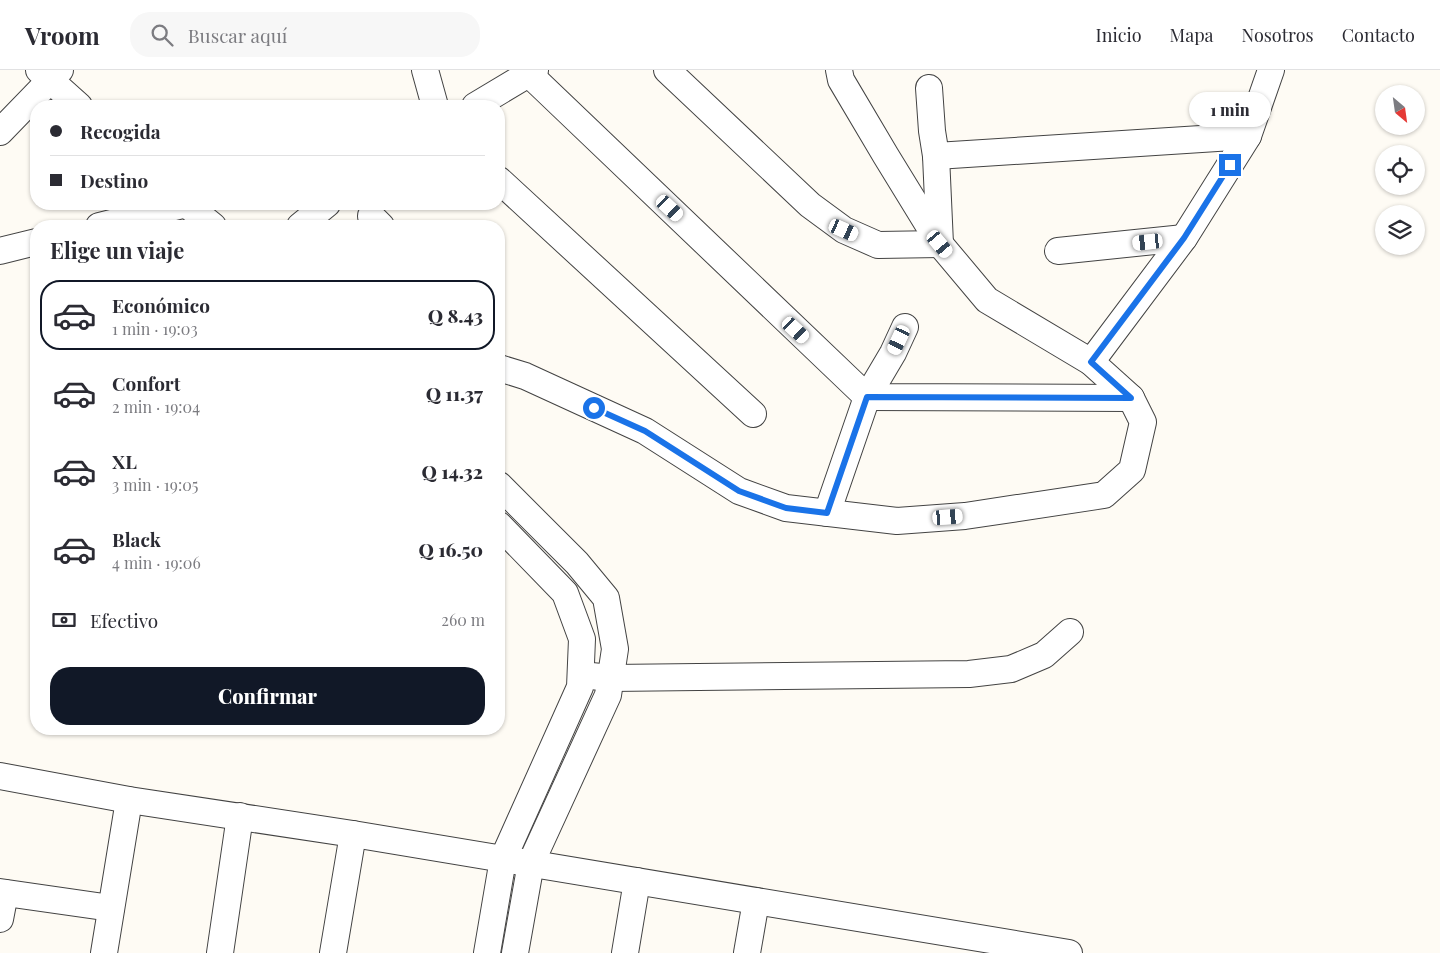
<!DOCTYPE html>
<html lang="es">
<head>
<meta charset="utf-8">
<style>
	:root { --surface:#fff; --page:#f7f7f7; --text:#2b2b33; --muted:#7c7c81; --line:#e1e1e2; --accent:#111827 }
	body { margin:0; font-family:"Playfair Display",serif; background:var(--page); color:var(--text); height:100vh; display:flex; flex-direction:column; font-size:19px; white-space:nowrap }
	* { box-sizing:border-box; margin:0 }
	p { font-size:16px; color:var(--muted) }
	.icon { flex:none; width:28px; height:28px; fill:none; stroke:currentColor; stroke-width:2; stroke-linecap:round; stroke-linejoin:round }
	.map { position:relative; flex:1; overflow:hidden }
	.details { position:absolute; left:30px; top:150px; width:475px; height:515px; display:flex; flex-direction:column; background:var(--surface); border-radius:20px; box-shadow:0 1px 4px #0004 }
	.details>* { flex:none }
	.hud { position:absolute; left:30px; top:30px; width:475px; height:110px; border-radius:20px; box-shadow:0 1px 4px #0004; display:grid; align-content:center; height:110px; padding:0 20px; background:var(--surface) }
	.needle { width:32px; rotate:151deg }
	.tools { position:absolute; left:1375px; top:15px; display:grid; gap:10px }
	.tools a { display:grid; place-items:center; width:50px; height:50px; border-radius:50%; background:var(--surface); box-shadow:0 1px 4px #0004; font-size:25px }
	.end { position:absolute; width:22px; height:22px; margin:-11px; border:6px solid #1a73e8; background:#fff; box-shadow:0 0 0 2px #fff }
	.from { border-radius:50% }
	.bubble { position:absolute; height:35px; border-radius:18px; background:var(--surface); box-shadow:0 1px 4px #0004; font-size:16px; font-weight:800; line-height:35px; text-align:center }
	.car { position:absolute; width:15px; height:30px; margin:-15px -8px; border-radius:6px; box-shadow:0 0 4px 1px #0007; background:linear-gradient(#fff 24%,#345 0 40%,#fff 0 76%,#345 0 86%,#fff 0) }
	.hud b { display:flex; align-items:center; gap:18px; height:48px; font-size:19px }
	.hud b+b { border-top:1px solid var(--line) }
	.hud i { width:12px; height:12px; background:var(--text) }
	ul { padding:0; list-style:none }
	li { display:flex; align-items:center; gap:15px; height:70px; margin:0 10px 8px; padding:0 10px; border:2px solid transparent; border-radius:20px }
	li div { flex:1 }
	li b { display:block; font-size:19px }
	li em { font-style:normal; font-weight:800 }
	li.current { border-color:var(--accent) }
	li>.icon { width:45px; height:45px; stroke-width:1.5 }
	h2 { padding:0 20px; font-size:22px; line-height:60px }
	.pay { display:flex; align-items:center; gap:12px; height:55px; padding:0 20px; font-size:19px }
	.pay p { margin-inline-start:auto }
	.primary-button { display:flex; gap:10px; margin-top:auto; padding:10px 20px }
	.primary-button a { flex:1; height:58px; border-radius:20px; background:var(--accent); color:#fff; font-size:20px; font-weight:800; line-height:58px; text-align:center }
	header { display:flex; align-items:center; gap:30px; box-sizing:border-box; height:70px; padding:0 25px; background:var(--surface); border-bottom:1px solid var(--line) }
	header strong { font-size:24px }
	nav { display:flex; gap:28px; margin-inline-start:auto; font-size:18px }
	.search { width:350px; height:45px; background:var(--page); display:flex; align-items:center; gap:12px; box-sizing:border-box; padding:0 18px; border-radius:20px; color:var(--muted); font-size:19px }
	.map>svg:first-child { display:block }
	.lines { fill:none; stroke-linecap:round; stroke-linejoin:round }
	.minor-casing { stroke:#434343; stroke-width:28 }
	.minor { stroke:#fff; stroke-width:26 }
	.route { stroke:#1a73e8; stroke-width:6 }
</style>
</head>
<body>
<header>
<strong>Vroom</strong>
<div class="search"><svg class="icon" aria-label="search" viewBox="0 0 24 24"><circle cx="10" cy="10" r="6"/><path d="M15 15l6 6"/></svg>Buscar aquí</div>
<nav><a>Inicio</a><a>Mapa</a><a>Nosotros</a><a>Contacto</a></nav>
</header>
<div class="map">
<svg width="1440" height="883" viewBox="0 0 1440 883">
	<rect width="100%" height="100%" fill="#fefbf4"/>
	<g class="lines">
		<defs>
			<g id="minor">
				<path d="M39,0L79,36"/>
				<path d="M425,0L435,36"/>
				<path d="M528,0L529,4L867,327L1131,328"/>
				<path d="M667,0L810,135L844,160L878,175L940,174L936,86L932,61L929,18"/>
				<path d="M475,36L535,0"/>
				<path d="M0,62L60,0"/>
				<path d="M936,86L1248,66"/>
				<path d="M499,110L753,344"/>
				<path d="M186,134L213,156"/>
				<path d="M371,146L381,156"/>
				<path d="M99,156L187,134"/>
				<path d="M300,156L327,134"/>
				<path d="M0,181L36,172"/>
				<path d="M1058,181L1184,168"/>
				<path d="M1091,292L1184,168L1248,66L1271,0"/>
				<path d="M499,298L525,306L645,361L739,421L786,438L897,451L965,446L1104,425L1132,400L1143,352L1131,328L1091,292L987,230L940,174L886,86L841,10L839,0"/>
				<path d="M499,415L577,493L606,528L615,579L608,625L531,793L515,883"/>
				<path d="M827,443L867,327L893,283L905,257"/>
				<path d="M581,605L611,608L969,604L1011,599L1044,585L1070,562"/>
				<path d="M0,706L129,730L353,764L1069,883"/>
				<path d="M0,822L111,838"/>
				<path d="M0,849L5,823"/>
				<path d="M104,883L129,730"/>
				<path d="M220,883L240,746"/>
				<path d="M333,883L353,764"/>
				<path d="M487,883L503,789L580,617L582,569L565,523L499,455"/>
				<path d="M625,883L637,811"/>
				<path d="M747,883L756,831"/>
			</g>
		</defs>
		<!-- minor casing -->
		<use href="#minor" class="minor-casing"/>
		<!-- minor -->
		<use href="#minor" class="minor"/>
	</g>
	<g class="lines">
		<!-- route -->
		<path class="route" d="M594,338L645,361L739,421L786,438L827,443L867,327L1131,328L1091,292L1184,168L1230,95"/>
	</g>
</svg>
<div class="tools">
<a><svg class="needle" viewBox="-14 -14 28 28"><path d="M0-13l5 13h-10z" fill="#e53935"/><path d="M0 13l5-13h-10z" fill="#7c7c81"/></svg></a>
<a><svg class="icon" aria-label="locate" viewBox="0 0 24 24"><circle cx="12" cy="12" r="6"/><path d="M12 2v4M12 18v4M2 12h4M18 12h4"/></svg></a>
<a><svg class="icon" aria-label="layers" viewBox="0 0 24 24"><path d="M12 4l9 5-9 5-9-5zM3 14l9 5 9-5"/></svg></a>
</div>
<i class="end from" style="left:594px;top:338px"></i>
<i class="end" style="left:1230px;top:95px"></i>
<div class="bubble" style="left:1189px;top:22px;width:82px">1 min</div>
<i class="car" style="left:670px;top:138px;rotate:133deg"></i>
<i class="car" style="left:844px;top:160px;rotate:114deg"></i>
<i class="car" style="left:1148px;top:172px;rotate:264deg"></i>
<i class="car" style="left:940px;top:174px;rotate:140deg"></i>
<i class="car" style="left:796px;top:260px;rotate:133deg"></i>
<i class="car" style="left:899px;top:270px;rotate:205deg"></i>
<i class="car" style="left:948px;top:447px;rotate:86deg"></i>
<div class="hud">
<b><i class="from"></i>Recogida</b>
<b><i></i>Destino</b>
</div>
<section class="details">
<h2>Elige un viaje</h2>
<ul>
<li class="current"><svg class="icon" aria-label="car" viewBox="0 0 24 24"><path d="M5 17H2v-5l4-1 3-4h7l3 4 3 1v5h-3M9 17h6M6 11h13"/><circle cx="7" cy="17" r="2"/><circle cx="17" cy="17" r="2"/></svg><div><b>Económico</b><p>1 min · 19:03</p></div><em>Q 8.43</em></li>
<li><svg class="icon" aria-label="car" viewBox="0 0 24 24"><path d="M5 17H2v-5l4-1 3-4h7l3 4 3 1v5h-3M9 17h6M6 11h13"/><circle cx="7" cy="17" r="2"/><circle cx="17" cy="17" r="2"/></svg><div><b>Confort</b><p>2 min · 19:04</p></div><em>Q 11.37</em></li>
<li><svg class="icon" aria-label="car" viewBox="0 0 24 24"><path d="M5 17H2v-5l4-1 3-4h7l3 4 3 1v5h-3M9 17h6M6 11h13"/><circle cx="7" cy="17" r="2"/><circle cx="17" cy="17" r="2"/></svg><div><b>XL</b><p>3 min · 19:05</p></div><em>Q 14.32</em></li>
<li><svg class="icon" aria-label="car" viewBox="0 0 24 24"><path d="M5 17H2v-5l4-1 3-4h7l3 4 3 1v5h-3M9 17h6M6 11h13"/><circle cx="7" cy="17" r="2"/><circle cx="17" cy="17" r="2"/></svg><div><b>Black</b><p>4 min · 19:06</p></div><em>Q 16.50</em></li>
</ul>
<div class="pay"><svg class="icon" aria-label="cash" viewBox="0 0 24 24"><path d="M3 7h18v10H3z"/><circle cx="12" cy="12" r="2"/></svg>Efectivo<p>260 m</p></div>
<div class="primary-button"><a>Confirmar</a></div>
</section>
</div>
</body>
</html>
